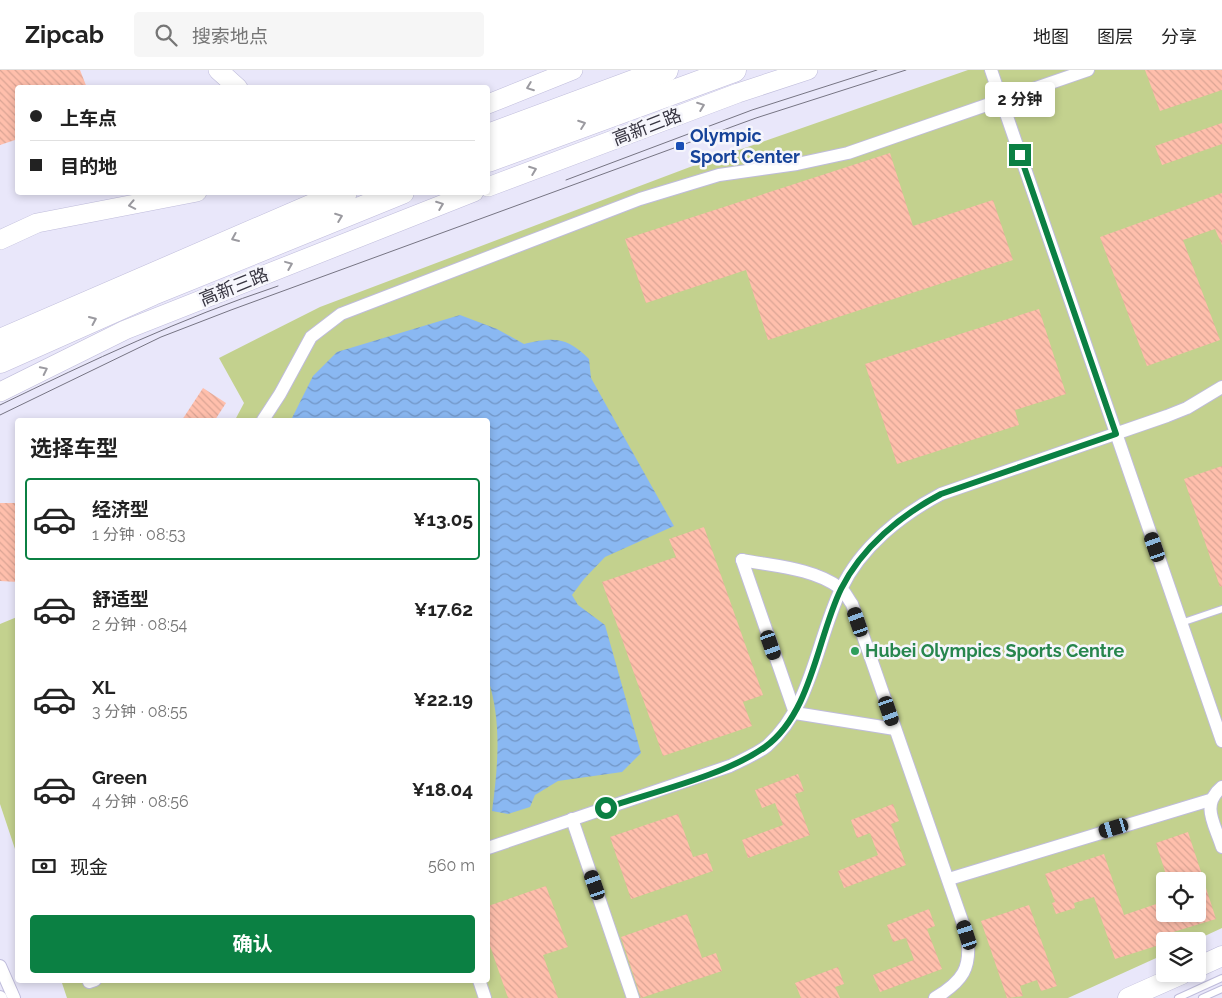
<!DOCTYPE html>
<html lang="zh">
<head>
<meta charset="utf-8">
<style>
	:root { --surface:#fff; --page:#f6f6f6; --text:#222; --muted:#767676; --line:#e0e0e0; --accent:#0b8043 }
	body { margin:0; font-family:Raleway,"Noto Sans SC",sans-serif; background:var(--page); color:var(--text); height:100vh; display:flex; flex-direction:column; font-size:19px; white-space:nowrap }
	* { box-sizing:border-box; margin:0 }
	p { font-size:16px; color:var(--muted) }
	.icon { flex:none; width:28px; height:28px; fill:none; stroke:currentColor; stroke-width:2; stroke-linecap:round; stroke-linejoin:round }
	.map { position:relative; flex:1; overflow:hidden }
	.panel { position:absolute; left:15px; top:348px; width:475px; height:565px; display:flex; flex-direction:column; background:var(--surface); border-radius:5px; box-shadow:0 2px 8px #0003 }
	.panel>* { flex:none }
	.banner { position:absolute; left:15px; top:15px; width:475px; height:110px; border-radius:5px; box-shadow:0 2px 8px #0003; display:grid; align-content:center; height:110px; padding:0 15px; background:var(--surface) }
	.fabs { position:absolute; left:1156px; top:802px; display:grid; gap:10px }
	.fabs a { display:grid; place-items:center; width:50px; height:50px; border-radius:5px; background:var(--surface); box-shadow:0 2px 8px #0003; font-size:25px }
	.end { position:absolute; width:22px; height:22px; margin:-11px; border:6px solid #0b8043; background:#fff; box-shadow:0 0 0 2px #fff }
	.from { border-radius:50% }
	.bubble { position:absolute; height:35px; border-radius:5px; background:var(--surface); box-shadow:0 2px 8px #0003; font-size:16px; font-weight:700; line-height:35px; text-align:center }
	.car { position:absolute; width:15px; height:30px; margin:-15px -8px; border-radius:6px; box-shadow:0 0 4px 1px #0007; background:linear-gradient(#222 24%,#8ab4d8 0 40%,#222 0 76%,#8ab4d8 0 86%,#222 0) }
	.banner b { display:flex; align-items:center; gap:18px; height:48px; font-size:19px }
	.banner b+b { border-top:1px solid var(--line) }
	.banner i { width:12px; height:12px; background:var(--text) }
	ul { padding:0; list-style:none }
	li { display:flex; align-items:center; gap:15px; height:82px; margin:0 10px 8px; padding:0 5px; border:2px solid transparent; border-radius:5px }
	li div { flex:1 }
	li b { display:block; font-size:19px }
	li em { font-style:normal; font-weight:700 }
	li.selected { border-color:var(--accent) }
	li>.icon { width:45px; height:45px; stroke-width:1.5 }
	h2 { padding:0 15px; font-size:22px; line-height:60px }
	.pay { display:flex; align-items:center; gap:12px; height:55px; padding:0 15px; font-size:19px }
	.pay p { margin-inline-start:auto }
	.cta { display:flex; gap:10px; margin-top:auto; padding:10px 15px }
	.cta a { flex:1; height:58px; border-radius:5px; background:var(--accent); color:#fff; font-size:20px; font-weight:700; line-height:58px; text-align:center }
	header { display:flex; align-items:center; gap:30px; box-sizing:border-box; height:70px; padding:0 25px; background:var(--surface); border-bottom:1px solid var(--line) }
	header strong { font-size:24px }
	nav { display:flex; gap:28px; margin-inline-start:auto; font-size:18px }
	.search { width:350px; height:45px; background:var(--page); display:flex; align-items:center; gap:12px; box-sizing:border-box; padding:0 18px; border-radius:5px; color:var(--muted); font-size:19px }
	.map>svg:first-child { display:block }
	.green { fill:#c3d18e; fill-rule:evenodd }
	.water { fill:url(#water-waves) }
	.building { fill:url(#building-back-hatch) }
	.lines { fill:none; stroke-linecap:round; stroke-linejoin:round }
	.lane-casing { stroke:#bfbcdb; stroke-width:8 }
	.street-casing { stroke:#bfbcdb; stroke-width:14 }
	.secondary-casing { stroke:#bfbcdb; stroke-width:20 }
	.primary-casing { stroke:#bfbcdb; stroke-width:21 }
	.highway-casing { stroke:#bfbcdb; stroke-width:25 }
	.lane { stroke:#fff; stroke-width:6 }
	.street { stroke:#fff; stroke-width:12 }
	.secondary { stroke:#fff; stroke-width:19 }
	.primary { stroke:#fff; stroke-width:20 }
	.highway { stroke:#fff; stroke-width:24 }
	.tram { stroke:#767483; stroke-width:1 }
	.oneway { stroke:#9b9aa0 }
	.route { stroke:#0b8043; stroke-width:6 }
	.transit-dot { fill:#1a4fb4; stroke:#f6f6fc; stroke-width:2 }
	.leisure-dot { fill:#2e9e5b; stroke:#f6f6fc; stroke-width:2 }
	.labels { text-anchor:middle; stroke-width:5; stroke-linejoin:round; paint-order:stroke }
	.street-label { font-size:18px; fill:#373541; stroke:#f6f6fc }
	.transit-label { font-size:18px; font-weight:bold; fill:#164399; stroke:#f6f6fc; text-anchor:start }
	.leisure-label { font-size:18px; font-weight:bold; fill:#27864d; stroke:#f6f6fc; text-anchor:start }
</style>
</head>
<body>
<header>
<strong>Zipcab</strong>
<div class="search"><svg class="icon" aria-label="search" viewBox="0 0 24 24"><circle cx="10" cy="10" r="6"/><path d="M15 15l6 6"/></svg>搜索地点</div>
<nav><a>地图</a><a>图层</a><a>分享</a></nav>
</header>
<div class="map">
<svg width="1222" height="928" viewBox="0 0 1222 928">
	<defs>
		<pattern id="water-waves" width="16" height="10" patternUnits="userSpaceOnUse" patternTransform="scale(1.25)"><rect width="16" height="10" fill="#8ab8f2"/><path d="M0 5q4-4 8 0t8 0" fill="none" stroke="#7296c6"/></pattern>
		<pattern id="building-back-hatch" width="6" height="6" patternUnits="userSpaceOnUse" patternTransform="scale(1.25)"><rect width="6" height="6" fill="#ffbfac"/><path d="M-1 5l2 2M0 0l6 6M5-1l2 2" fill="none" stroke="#dba595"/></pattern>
	</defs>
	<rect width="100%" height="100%" fill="#e9e7fa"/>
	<!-- green -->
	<g class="green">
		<path d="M968,0H1222V858L1194,871H1165V884L1068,928H67L61,910H488V350H235L244,333L219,288L320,237L690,97ZM1165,811H1198V844H1165Z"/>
		<path d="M17,547V546V785L0,734V554Z"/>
	</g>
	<!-- water -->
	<path class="water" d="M460,245L497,259L524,274C554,267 567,267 589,289L591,308L674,456L605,487L584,509L572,525L578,535L605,555L641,683L622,702L558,711L535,725L530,737L508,744L492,741C498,696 502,652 488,609V350H291L313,306L337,282Z"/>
	<!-- building -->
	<g class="building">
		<path d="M0,0H80L87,18H18V69L0,75Z"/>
		<path d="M1145,0H1222V20L1160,41Z"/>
		<path d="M1222,53V74L1162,95L1155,76Z"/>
		<path d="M890,83L913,156L993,130L1013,190L768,270L746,200L646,233L625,169Z"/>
		<path d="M1222,123V175L1215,159L1183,170L1220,270L1147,296L1100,167Z"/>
		<path d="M1039,239L1066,324L1015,340L1019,355L897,394L865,294Z"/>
		<path d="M203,318L226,333L215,350H182Z"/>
		<path d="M1222,396V516L1220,517L1184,409Z"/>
		<path d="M0,433H18V512L0,511Z"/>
		<path d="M704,457L763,625L743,632L752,656L663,686L602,512L676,487L669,469Z"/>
		<path d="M798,704L804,721L795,724L810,765L748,788L742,770L783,755L775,733L762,738L755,720Z"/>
		<path d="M893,734L899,751L891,754L906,795L844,818L838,801L878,785L870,763L857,768L851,750Z"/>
		<path d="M678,744L693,787L707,783L713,801L631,829L610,767Z"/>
		<path d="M1188,762L1204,811H1168L1156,773Z"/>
		<path d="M1104,784L1124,845L1165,831V844H1198V820L1206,818L1216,849L1170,863L1172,871L1115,889L1094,827L1074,833L1075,838L1056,844L1052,833L1055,832L1045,804Z"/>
		<path d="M546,816L568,877L543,885L558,928H508L488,870V836Z"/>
		<path d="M1029,835L1057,916L1041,921L1037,910L1020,916L1023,926L1007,928L981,851Z"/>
		<path d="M929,839L935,856L927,859L942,899L880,922L873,905L914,890L906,868L893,872L887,855Z"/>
		<path d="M687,844L702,888L716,883L722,901L641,928L621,867Z"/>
		<path d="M838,897L844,914L835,917L840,928H801L795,913Z"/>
	</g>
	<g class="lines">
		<defs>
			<g id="lane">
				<path d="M1181,553L1222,539"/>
				<path d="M1178,928L1222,908"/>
				<path d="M1202,928L1222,919"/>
			</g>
			<g id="street">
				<path d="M991,0L1222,671"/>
				<path d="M263,350L280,324L311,267L341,244L640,129L719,105L797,94L848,83L1088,0"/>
				<path d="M742,490C773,496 814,498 840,518C845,521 848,529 852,534L967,865C972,898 963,911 935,928"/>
				<path d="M742,490L795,643L895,659"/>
				<path d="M1222,717C1200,735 1215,754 1222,777"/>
				<path d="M572,749L633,928"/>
				<path d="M488,778L730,696C742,690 757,684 767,676C812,636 816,572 841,519C861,477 901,445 941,424L1167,346L1187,338L1222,317"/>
				<path d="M949,809L1210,730"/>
				<path d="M0,896L14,928"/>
				<path d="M479,910L485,928"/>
				<path d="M89,912L95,910"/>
				<path d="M0,927L1,928"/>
			</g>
			<g id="secondary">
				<path d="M218,0L238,18"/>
				<path d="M488,34L573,0"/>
				<path d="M488,117L738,23L808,0"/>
				<path d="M0,170L37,153L197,122"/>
				<path d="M0,322L125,260L474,122"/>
			</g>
			<g id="primary">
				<path d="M1198,897L1222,886"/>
				<path d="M1128,928L1182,904"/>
			</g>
			<g id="highway">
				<path d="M488,66L666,0"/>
				<path d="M488,90L734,0"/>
				<path d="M0,271L345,122"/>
				<path d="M0,291L153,223L402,122"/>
			</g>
		</defs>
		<!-- lane casing -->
		<use href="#lane" class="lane-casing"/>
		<!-- street casing -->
		<use href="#street" class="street-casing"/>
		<!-- secondary casing -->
		<use href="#secondary" class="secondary-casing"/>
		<!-- primary casing -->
		<use href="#primary" class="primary-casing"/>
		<!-- highway casing -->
		<use href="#highway" class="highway-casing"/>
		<!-- lane -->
		<use href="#lane" class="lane"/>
		<!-- street -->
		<use href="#street" class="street"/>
		<!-- secondary -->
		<use href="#secondary" class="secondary"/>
		<!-- primary -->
		<use href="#primary" class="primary"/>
		<!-- highway -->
		<use href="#highway" class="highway"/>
		<!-- tram -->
		<g class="tram">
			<path d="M566,110L752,40L877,0"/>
			<path d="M0,335C91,291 182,248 278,216"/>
			<path d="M0,345L161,267L231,240L756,48L906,0"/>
		</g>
	</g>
	<!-- one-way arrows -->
	<defs><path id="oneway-chevron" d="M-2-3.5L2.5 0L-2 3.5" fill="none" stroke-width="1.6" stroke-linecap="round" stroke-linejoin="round" transform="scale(1.25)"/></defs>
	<g class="oneway">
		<use href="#oneway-chevron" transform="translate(530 17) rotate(159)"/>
		<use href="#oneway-chevron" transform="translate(701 36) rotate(-21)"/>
		<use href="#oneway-chevron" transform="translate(582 54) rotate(-20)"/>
		<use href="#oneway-chevron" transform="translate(533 100) rotate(-21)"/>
		<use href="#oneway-chevron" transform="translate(132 135) rotate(169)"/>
		<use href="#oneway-chevron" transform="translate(440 135) rotate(-21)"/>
		<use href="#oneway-chevron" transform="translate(339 147) rotate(-21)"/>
		<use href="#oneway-chevron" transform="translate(235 168) rotate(157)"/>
		<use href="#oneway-chevron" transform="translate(289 195) rotate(-22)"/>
		<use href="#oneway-chevron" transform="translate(93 250) rotate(-24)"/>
		<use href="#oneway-chevron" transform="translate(44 300) rotate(-26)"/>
	</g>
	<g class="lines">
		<!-- route -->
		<path class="route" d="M606,738C653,722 726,705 765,677C812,643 817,568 841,519C862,477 901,445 941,424L1116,364L1020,85"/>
	</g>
	<!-- markers -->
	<rect class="transit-dot" x="675" y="71" width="10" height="10" rx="2.5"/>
	<circle class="leisure-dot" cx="855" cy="581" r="5"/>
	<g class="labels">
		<!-- street labels -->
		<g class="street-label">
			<text transform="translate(647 57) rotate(-21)" y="6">高新三路</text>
			<text transform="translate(234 217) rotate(-22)" y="6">高新三路</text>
		</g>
		<!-- transit labels -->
		<g class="transit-label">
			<text x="690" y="72">Olympic<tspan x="690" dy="21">Sport Center</tspan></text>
		</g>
		<!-- leisure labels -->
		<g class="leisure-label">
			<text x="865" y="587">Hubei Olympics Sports Centre</text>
		</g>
	</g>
</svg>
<div class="fabs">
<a><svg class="icon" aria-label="locate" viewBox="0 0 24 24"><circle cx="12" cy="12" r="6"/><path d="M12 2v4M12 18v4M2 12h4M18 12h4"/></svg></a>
<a><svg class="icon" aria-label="layers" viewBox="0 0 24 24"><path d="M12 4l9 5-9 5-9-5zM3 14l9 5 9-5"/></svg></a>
</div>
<i class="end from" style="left:606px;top:738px"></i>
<i class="end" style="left:1020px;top:85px"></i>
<div class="bubble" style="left:985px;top:12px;width:70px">2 分钟</div>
<i class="car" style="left:1155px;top:477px;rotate:341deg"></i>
<i class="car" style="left:858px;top:552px;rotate:341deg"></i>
<i class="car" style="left:771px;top:575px;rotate:161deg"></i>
<i class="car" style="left:889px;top:641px;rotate:161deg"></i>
<i class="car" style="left:1114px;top:758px;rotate:253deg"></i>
<i class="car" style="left:595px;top:815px;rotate:341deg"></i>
<i class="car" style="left:967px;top:865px;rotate:342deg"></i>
<div class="banner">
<b><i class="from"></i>上车点</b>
<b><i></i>目的地</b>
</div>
<section class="panel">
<h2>选择车型</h2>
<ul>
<li class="selected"><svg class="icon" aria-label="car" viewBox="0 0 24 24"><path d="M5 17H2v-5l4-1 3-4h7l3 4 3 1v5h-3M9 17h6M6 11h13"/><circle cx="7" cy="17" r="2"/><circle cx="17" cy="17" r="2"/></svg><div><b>经济型</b><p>1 分钟 · 08:53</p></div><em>¥13.05</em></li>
<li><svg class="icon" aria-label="car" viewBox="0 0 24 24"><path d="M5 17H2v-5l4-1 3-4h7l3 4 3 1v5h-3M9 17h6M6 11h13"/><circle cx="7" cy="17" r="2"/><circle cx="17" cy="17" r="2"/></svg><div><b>舒适型</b><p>2 分钟 · 08:54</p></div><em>¥17.62</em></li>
<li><svg class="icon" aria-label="car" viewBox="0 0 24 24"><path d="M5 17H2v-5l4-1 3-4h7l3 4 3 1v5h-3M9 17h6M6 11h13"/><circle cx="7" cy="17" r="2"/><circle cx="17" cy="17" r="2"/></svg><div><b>XL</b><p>3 分钟 · 08:55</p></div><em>¥22.19</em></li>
<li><svg class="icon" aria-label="car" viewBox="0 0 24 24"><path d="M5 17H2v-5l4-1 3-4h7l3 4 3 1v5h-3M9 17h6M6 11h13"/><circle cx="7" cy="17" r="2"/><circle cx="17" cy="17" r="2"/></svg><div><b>Green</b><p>4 分钟 · 08:56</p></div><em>¥18.04</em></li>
</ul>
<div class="pay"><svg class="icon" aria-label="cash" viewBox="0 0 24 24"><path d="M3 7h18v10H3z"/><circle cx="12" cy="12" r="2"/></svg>现金<p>560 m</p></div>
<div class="cta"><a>确认</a></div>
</section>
</div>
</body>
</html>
